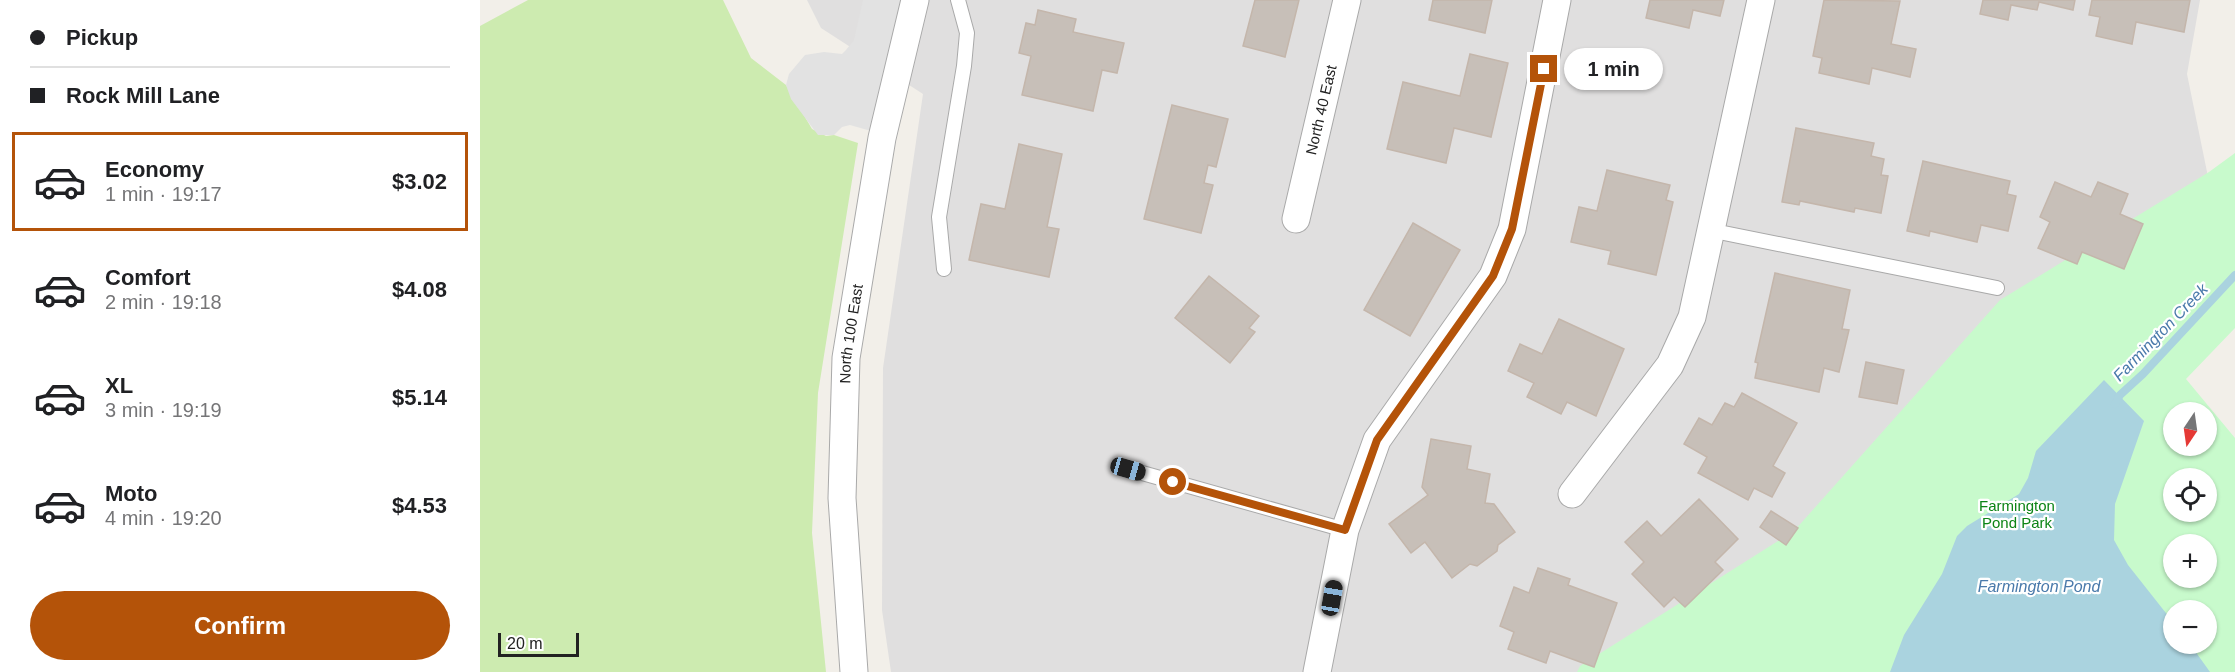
<!DOCTYPE html>
<html lang="en">
<head>
<meta charset="utf-8">
<style>
	:root { --surface:#fff; --page:#f2f2f2; --text:#202124; --muted:#757577; --line:#e0e0e0; --accent:#b45309 }
	body { margin:0; font-family:Arial,sans-serif; background:var(--page); color:var(--text); height:100vh; display:flex; flex-direction:column; font-size:22px; white-space:nowrap }
	* { box-sizing:border-box; margin:0 }
	p { font-size:20px; color:var(--muted) }
	.icon { flex:none; width:33px; height:33px; fill:none; stroke:currentColor; stroke-width:2; stroke-linecap:round; stroke-linejoin:round }
	.map { position:relative; flex:1; overflow:hidden }
	.details { display:flex; flex-direction:column; background:var(--surface); width:480px }
	.details>* { flex:none }
	.hud { display:grid; align-content:center; height:132px; padding:0 30px; background:var(--surface) }
	.needle { width:39px; rotate:193deg }
	.controls { position:absolute; left:1683px; top:402px; display:grid; gap:12px }
	.controls a { display:grid; place-items:center; width:54px; height:54px; border-radius:50%; background:var(--surface); box-shadow:0 2px 4px #0004; font-size:30px }
	.scale { position:absolute; left:18px; bottom:15px; width:81px; box-sizing:border-box; padding-left:6px; border:3px solid #222; border-top:0; font-size:16px; line-height:21px; white-space:nowrap; color:#222; -webkit-text-stroke:4px #fff; paint-order:stroke }
	.end { position:absolute; width:27px; height:27px; margin:-14px; border:8px solid #b45309; background:#fff; box-shadow:0 0 0 3px #fff }
	.from { border-radius:50% }
	.bubble { position:absolute; height:42px; border-radius:21px; background:var(--surface); box-shadow:0 2px 4px #0004; font-size:20px; font-weight:700; line-height:42px; text-align:center }
	.car { position:absolute; width:18px; height:36px; margin:-18px -9px; border-radius:8px; box-shadow:0 0 4px 2px #0007; background:linear-gradient(#222 24%,#8ab4d8 0 40%,#222 0 76%,#8ab4d8 0 86%,#222 0) }
	.hud b { display:flex; align-items:center; gap:21px; height:57px; font-size:22px }
	.hud b+b { border-top:2px solid var(--line) }
	.hud i { width:15px; height:15px; background:var(--text) }
	ul { padding:0; list-style:none }
	li { display:flex; align-items:center; gap:18px; height:99px; margin:0 12px 9px; padding:0 18px; border:3px solid transparent; border-radius:0px }
	li div { flex:1 }
	li b { display:block; font-size:22px }
	li em { font-style:normal; font-weight:700 }
	li.active { border-color:var(--accent) }
	li>.icon { width:54px; height:54px; stroke-width:1.5 }
	.button { display:flex; gap:12px; margin-top:auto; padding:12px 30px }
	.button a { flex:1; height:69px; border-radius:36px; background:var(--accent); color:#fff; font-size:24px; font-weight:700; line-height:69px; text-align:center }
	main { display:flex; flex:1; min-height:0 }
	.map>svg:first-child { display:block }
	.residential { fill:#e0dfdf }
	.grass { fill:#cdebb0 }
	.park { fill:#c8facc; fill-rule:evenodd }
	.parking { fill:#e2e2e2 }
	.water { fill:#aad3df }
	.lines { fill:none; stroke-linecap:round; stroke-linejoin:round }
	.stream { stroke:#aad3df; stroke-width:8 }
	.building { fill:#c7bfb8; stroke:#c4b6ab; stroke-width:1.5 }
	.service-casing { stroke:#a9a9a9; stroke-width:16 }
	.minor-casing { stroke:#a9a9a9; stroke-width:29 }
	.service { stroke:#fff; stroke-width:14 }
	.minor { stroke:#fff; stroke-width:27 }
	.route { stroke:#b45309; stroke-width:8 }
	.labels { text-anchor:middle; stroke-width:4.5; stroke-linejoin:round; paint-order:stroke }
	.street-label { font-size:15px; fill:#222; stroke:#fff }
	.park-label { font-size:15px; fill:#0c8416; stroke:#fff }
	.water-label { font-size:16px; font-style:italic; fill:#4a7aab; stroke:#fff }
</style>
</head>
<body>
<main>
<section class="details">
<div class="hud">
<b><i class="from"></i>Pickup</b>
<b><i></i>Rock Mill Lane</b>
</div>
<ul>
<li class="active"><svg class="icon" aria-label="car" viewBox="0 0 24 24"><path d="M5 17H2v-5l4-1 3-4h7l3 4 3 1v5h-3M9 17h6M6 11h13"/><circle cx="7" cy="17" r="2"/><circle cx="17" cy="17" r="2"/></svg><div><b>Economy</b><p>1 min · 19:17</p></div><em>$3.02</em></li>
<li><svg class="icon" aria-label="car" viewBox="0 0 24 24"><path d="M5 17H2v-5l4-1 3-4h7l3 4 3 1v5h-3M9 17h6M6 11h13"/><circle cx="7" cy="17" r="2"/><circle cx="17" cy="17" r="2"/></svg><div><b>Comfort</b><p>2 min · 19:18</p></div><em>$4.08</em></li>
<li><svg class="icon" aria-label="car" viewBox="0 0 24 24"><path d="M5 17H2v-5l4-1 3-4h7l3 4 3 1v5h-3M9 17h6M6 11h13"/><circle cx="7" cy="17" r="2"/><circle cx="17" cy="17" r="2"/></svg><div><b>XL</b><p>3 min · 19:19</p></div><em>$5.14</em></li>
<li><svg class="icon" aria-label="car" viewBox="0 0 24 24"><path d="M5 17H2v-5l4-1 3-4h7l3 4 3 1v5h-3M9 17h6M6 11h13"/><circle cx="7" cy="17" r="2"/><circle cx="17" cy="17" r="2"/></svg><div><b>Moto</b><p>4 min · 19:20</p></div><em>$4.53</em></li>
</ul>
<div class="button"><a>Confirm</a></div>
</section>
<div class="map">
<svg width="1755" height="672" viewBox="0 0 1755 672">
	<rect width="100%" height="100%" fill="#f2efe9"/>
	<!-- residential -->
	<path class="residential" d="M327,0H1720L1707,74L1734,206L1219,672H411L402,610L403,368L443,94L341,28Z"/>
	<!-- grass -->
	<path class="grass" d="M48,0H243L271,58L306,85L332,129L346,136L354,135L378,143L338,393L332,533L346,672H0V26Z"/>
	<!-- park -->
	<path class="park" d="M1755,153V328L1706,379L1755,438V672H1097L1100,666L1314,531L1520,300L1729,172ZM1694,412H1726V446H1694ZM1694,478H1726V512H1694ZM1694,544H1726V578H1694ZM1694,610H1726V644H1694Z"/>
	<!-- parking -->
	<path class="parking" d="M383,0H435L391,131L370,125L362,127L354,135H338L311,99L306,85L309,74L325,55L344,52L362,54L366,50L374,40Z"/>
	<!-- water -->
	<path class="water" d="M1624,380L1664,421L1635,504L1634,540L1648,565L1693,622L1694,644H1710L1730,672H1410L1424,635L1462,574L1477,536L1487,526L1539,494L1548,478L1556,451Z"/>
	<g class="lines">
		<!-- stream -->
		<path class="stream" d="M1635,404L1640,395L1663,374L1755,275"/>
	</g>
	<!-- building -->
	<g class="building">
		<path d="M775,0H819L805,57L763,46Z"/>
		<path d="M953,0H1012L1005,33L949,20Z"/>
		<path d="M1170,0H1244L1240,16L1213,10L1209,28L1166,18Z"/>
		<path d="M1344,0L1420,1L1411,44L1436,49L1430,77L1392,68L1389,84L1339,73L1342,58L1333,56Z"/>
		<path d="M1503,0H1595L1593,10L1559,2L1557,10L1531,5L1528,20L1500,14Z"/>
		<path d="M1612,0H1710L1704,32L1656,22L1652,44L1616,36L1620,17L1609,15Z"/>
		<path d="M558,10L596,19L593,32L644,43L637,73L622,70L613,111L542,95L551,56L539,53L546,23L555,25Z"/>
		<path d="M990,54L1028,63L1011,137L974,128L966,163L907,149L923,82L980,96Z"/>
		<path d="M692,105L748,119L736,167L728,165L724,183L733,185L721,233L664,219Z"/>
		<path d="M1316,128L1394,143L1391,156L1404,159L1401,175L1408,176L1401,213L1375,208L1374,212L1320,201L1319,205L1302,202Z"/>
		<path d="M539,144L582,154L567,227L579,229L569,277L489,260L501,204L525,209Z"/>
		<path d="M1443,161L1530,181L1527,194L1536,196L1528,231L1501,225L1497,242L1450,231L1449,236L1427,231Z"/>
		<path d="M1127,170L1190,185L1186,200L1193,202L1176,275L1128,264L1131,251L1091,242L1099,207L1117,211Z"/>
		<path d="M1575,182L1611,197L1618,182L1648,194L1640,214L1663,224L1644,269L1602,252L1597,264L1558,248L1570,222L1560,217Z"/>
		<path d="M933,223L980,250L930,336L884,310Z"/>
		<path d="M1295,273L1370,290L1362,329L1369,330L1359,372L1344,368L1339,392L1275,378L1278,363L1275,362Z"/>
		<path d="M729,276L779,316L769,328L775,332L750,363L695,318Z"/>
		<path d="M1079,319L1144,349L1116,416L1087,402L1081,414L1047,397L1054,383L1028,371L1040,344L1062,354Z"/>
		<path d="M1386,362L1424,370L1417,404L1379,397Z"/>
		<path d="M1262,393L1317,423L1293,466L1305,473L1292,497L1274,488L1268,500L1218,473L1227,457L1204,444L1219,418L1232,425L1245,403L1254,407Z"/>
		<path d="M951,439L991,446L987,469L1010,474L1005,503L1014,504L1035,532L1018,545L1017,551L997,566L990,564L972,578L945,542L931,553L909,524L948,495L942,487Z"/>
		<path d="M1219,499L1258,539L1235,562L1243,570L1205,607L1194,597L1184,607L1152,574L1164,562L1145,542L1167,521L1181,536Z"/>
		<path d="M1291,511L1318,528L1306,545L1280,527Z"/>
		<path d="M1058,568L1090,579L1088,585L1137,603L1114,667L1070,651L1066,663L1028,649L1034,632L1020,626L1034,587L1049,593Z"/>
	</g>
	<g class="lines">
		<defs>
			<g id="service">
				<path d="M1229,230L1517,288"/>
				<path d="M464,269L459,217L484,66L487,33L478,0"/>
				<path d="M648,469L865,530"/>
			</g>
			<g id="minor">
				<path id="s1" d="M816,219L867,0"/>
				<path d="M1092,494L1190,365L1212,317L1281,0"/>
				<path id="s2" d="M374,672L362,498L366,358L402,138L435,0"/>
				<path d="M837,672L865,530L897,440L1013,276L1032,229L1077,0"/>
			</g>
		</defs>
		<!-- service casing -->
		<use href="#service" class="service-casing"/>
		<!-- minor casing -->
		<use href="#minor" class="minor-casing"/>
		<!-- service -->
		<use href="#service" class="service"/>
		<!-- minor -->
		<use href="#minor" class="minor"/>
	</g>
	<g class="lines">
		<!-- route -->
		<path class="route" d="M693,482L865,530L897,440L1013,276L1032,229L1064,69"/>
	</g>
	<g class="labels">
		<!-- street labels -->
		<g class="street-label">
			<text dy="5" stroke="none"><textPath href="#s1" startOffset="112">North 40 East</textPath></text>
			<text dy="5" stroke="none"><textPath href="#s2" startOffset="339">North 100 East</textPath></text>
		</g>
		<!-- park labels -->
		<g class="park-label">
			<text x="1537" y="511">Farmington<tspan x="1537" dy="17">Pond Park</tspan></text>
		</g>
		<!-- water labels -->
		<g class="water-label">
			<text transform="translate(1680 332) rotate(-46)" y="6">Farmington Creek</text>
			<text x="1559" y="592">Farmington Pond</text>
		</g>
	</g>
</svg>
<div class="controls">
<a><svg class="needle" viewBox="-14 -14 28 28"><path d="M0-13l5 13h-10z" fill="#e53935"/><path d="M0 13l5-13h-10z" fill="#757577"/></svg></a>
<a><svg class="icon" aria-label="locate" viewBox="0 0 24 24"><circle cx="12" cy="12" r="6"/><path d="M12 2v4M12 18v4M2 12h4M18 12h4"/></svg></a>
<a>+</a>
<a>−</a>
</div>
<div class="scale">20 m</div>
<i class="end from" style="left:693px;top:482px"></i>
<i class="end" style="left:1064px;top:69px"></i>
<div class="bubble" style="left:1084px;top:48px;width:99px">1 min</div>
<i class="car" style="left:648px;top:469px;rotate:106deg"></i>
<i class="car" style="left:852px;top:598px;rotate:10deg"></i>
</div>
</main>
</body>
</html>
